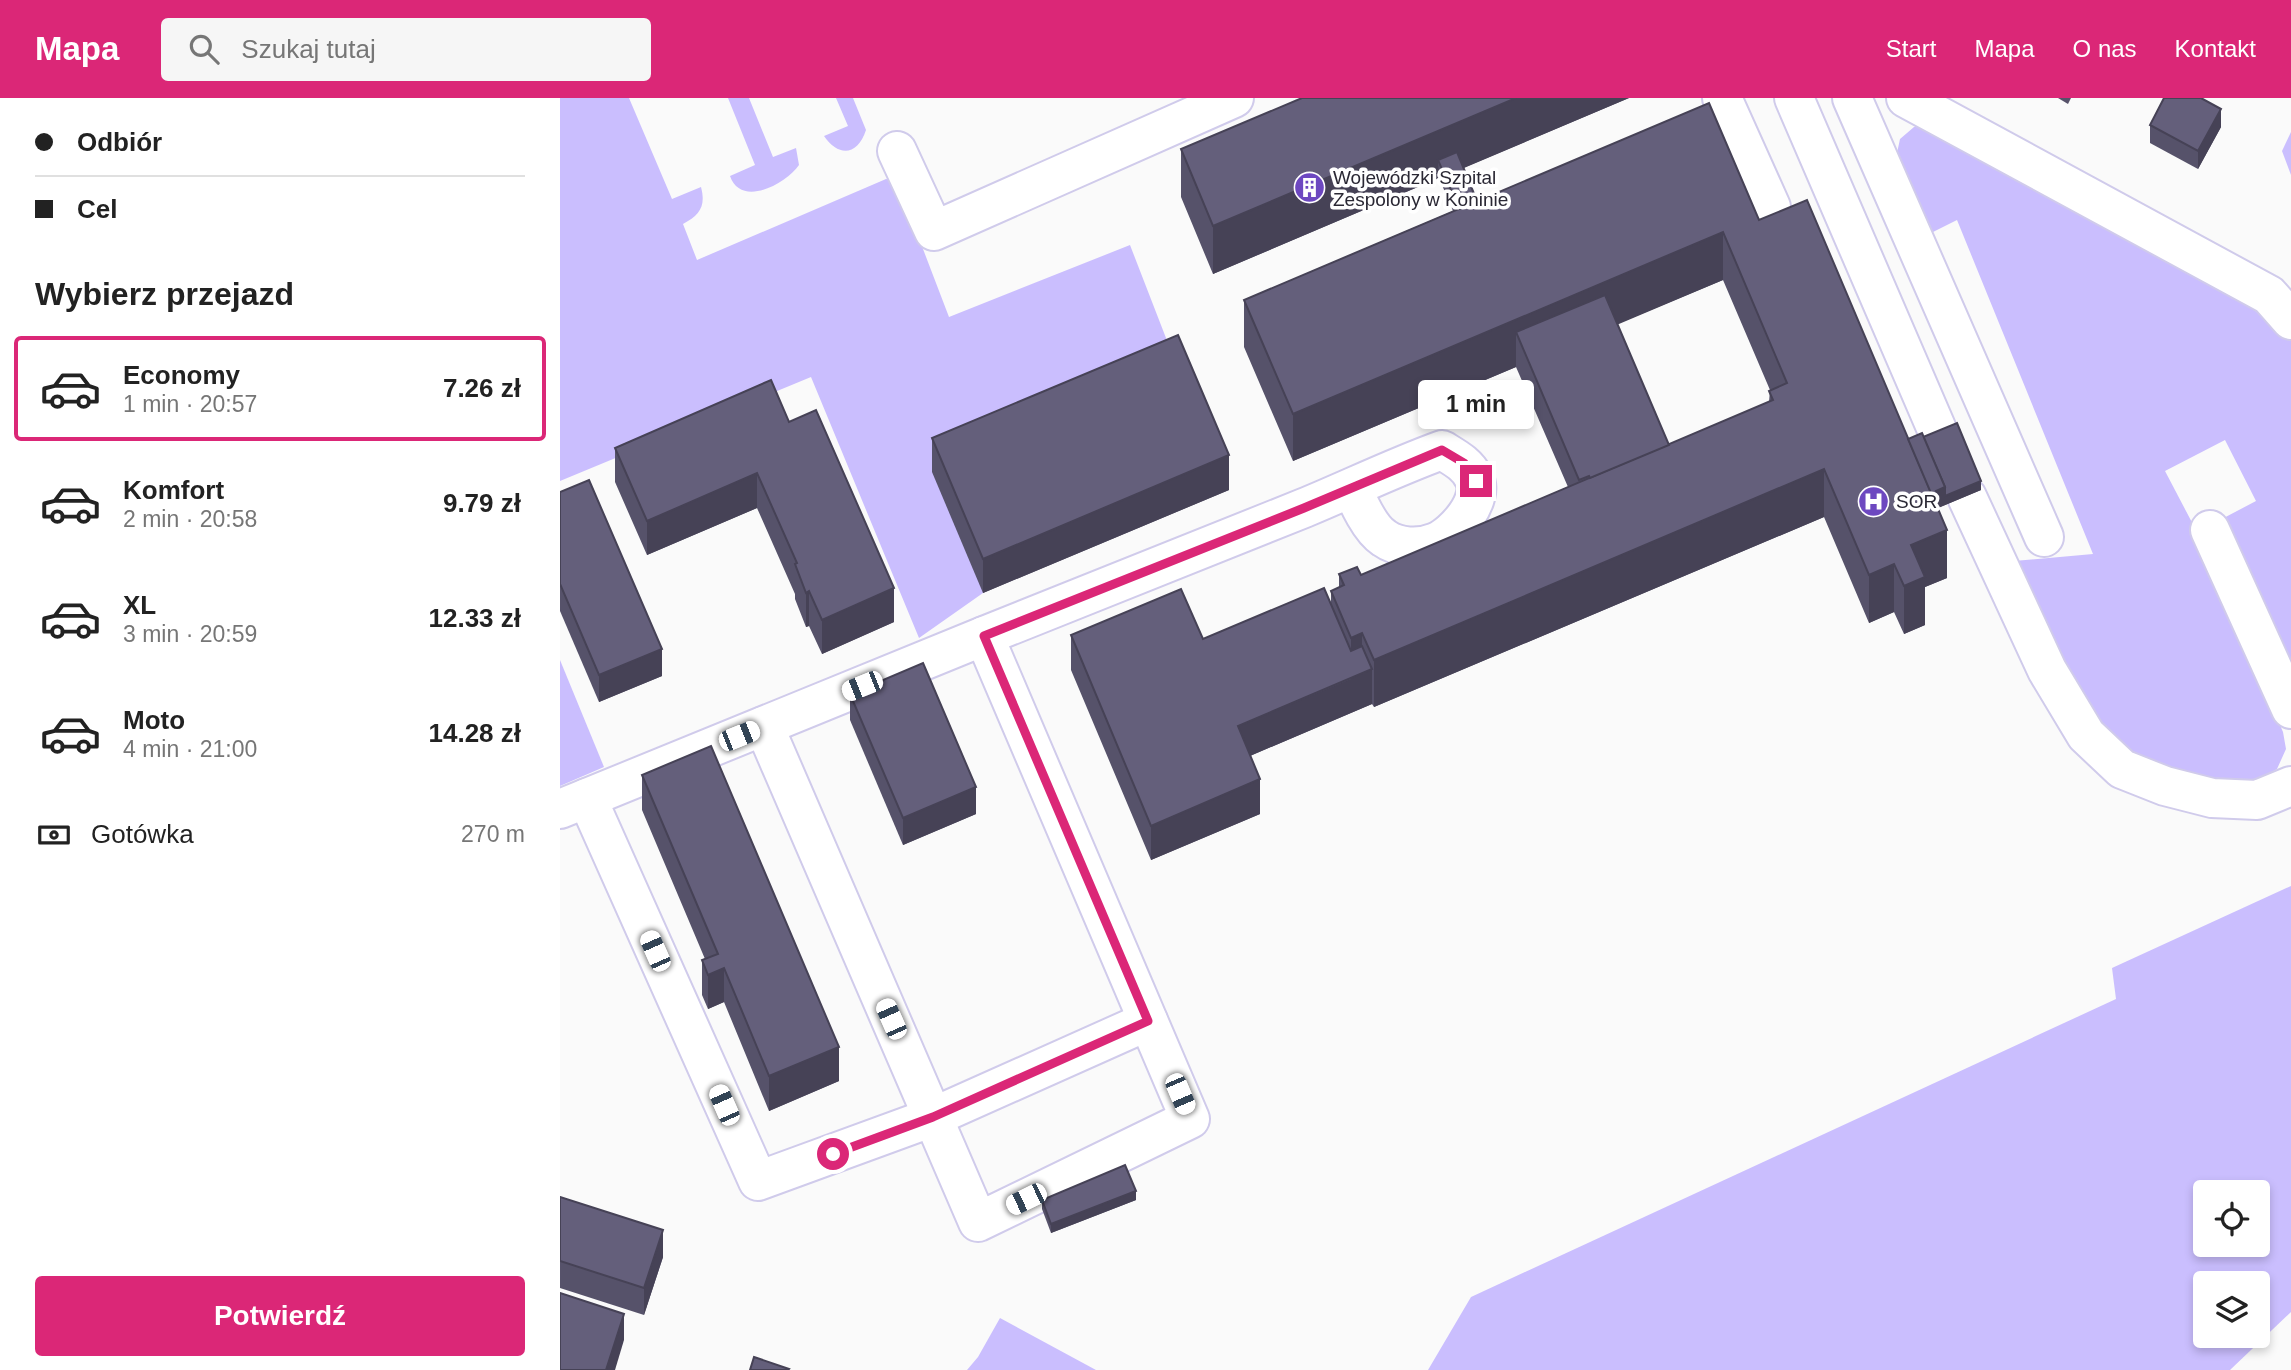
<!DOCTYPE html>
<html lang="pl">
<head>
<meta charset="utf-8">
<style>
	:root { --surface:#fff; --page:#f6f6f6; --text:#222; --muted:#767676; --line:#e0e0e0; --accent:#db2777 }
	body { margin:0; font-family:Arial,sans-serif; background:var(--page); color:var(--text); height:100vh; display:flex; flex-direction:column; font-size:26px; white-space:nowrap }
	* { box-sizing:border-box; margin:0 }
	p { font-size:23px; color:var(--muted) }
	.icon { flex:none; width:38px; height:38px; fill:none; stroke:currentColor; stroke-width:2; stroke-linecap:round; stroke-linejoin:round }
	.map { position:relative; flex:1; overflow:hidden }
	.side { display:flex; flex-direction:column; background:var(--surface); width:560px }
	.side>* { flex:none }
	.guide { display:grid; align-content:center; height:154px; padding:0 35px; background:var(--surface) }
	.controls { position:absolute; left:1633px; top:1082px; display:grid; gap:14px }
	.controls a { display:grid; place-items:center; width:77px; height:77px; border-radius:7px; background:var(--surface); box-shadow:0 4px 10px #0003; font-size:35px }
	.end { position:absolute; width:32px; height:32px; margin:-16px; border:9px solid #db2777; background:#fff; box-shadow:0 0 0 4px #fff }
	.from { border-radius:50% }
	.bubble { position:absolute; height:49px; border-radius:7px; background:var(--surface); box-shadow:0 4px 10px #0003; font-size:23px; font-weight:700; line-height:49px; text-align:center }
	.car { position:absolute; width:21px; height:42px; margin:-21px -10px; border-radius:9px; box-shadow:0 0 5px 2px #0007; background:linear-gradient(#fff 24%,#345 0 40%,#fff 0 76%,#345 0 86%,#fff 0) }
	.guide b { display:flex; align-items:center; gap:24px; height:66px; font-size:26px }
	.guide b+b { border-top:2px solid var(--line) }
	.guide i { width:18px; height:18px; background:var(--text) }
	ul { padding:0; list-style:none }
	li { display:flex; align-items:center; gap:21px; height:105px; margin:0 14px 10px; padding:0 21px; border:4px solid transparent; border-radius:7px }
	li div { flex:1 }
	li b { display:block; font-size:26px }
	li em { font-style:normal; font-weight:700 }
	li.selected { border-color:var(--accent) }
	li>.icon { width:63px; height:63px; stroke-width:1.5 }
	h2 { padding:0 35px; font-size:32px; line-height:84px }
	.pay { display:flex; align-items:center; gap:18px; height:77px; padding:0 35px; font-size:26px }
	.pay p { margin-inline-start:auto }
	.cta { display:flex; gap:14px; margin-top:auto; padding:14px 35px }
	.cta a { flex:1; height:80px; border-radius:7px; background:var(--accent); color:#fff; font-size:28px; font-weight:700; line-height:80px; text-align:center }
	header { display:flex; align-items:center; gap:42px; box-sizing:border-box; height:98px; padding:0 35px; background:var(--accent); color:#fff }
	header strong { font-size:33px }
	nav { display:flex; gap:38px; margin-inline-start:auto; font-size:24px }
	.search { width:490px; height:63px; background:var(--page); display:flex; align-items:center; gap:18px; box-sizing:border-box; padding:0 24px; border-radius:7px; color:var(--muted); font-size:26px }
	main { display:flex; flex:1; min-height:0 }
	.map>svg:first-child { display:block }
	.green { fill:#cabefe; fill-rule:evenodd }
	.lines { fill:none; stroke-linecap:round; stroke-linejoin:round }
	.minor-casing { stroke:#d0cbeb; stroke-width:42 }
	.minor { stroke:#fff; stroke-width:38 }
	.wall { fill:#56526a; fill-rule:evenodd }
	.shaded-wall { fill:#464256 }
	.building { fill:#645f7b; stroke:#464256; stroke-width:2 }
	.route { stroke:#db2777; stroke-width:9 }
	.labels { text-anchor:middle; stroke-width:7; stroke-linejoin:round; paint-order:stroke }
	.poi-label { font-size:19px; fill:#2a2834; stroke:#fff; text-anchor:start }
</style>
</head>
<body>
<header>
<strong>Mapa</strong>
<div class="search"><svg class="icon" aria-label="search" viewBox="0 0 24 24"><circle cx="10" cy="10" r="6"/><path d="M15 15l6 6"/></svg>Szukaj tutaj</div>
<nav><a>Start</a><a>Mapa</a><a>O nas</a><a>Kontakt</a></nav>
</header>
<main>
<section class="side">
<div class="guide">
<b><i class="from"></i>Odbiór</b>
<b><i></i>Cel</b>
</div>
<h2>Wybierz przejazd</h2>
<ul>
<li class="selected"><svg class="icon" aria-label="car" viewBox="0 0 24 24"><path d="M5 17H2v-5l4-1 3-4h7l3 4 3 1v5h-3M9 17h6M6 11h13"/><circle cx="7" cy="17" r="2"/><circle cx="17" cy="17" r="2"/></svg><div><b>Economy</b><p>1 min · 20:57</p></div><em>7.26 zł</em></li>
<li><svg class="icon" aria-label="car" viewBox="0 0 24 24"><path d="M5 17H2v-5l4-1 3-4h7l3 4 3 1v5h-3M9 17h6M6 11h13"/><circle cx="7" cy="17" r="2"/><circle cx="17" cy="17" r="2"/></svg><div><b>Komfort</b><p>2 min · 20:58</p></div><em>9.79 zł</em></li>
<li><svg class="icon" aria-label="car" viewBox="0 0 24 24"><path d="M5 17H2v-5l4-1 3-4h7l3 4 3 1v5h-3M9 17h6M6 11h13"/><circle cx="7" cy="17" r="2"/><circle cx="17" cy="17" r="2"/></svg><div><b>XL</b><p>3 min · 20:59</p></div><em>12.33 zł</em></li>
<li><svg class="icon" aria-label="car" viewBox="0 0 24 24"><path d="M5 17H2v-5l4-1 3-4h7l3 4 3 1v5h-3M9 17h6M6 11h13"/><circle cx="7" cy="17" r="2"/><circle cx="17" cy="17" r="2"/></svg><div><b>Moto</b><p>4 min · 21:00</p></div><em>14.28 zł</em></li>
</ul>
<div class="pay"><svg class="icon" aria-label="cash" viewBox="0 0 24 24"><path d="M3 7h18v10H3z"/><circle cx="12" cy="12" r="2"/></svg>Gotówka<p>270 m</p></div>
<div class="cta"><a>Potwierdź</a></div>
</section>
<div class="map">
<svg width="1731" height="1272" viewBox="0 0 1731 1272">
	<rect width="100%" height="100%" fill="#fafafa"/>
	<!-- green -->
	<g class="green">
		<path d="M0,0H69L112,101L141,89C146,108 140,117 123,126L137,162L326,81L337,83L389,219L570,147L618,271L423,495L359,540L251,279L0,383Z"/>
		<path d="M168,0H189L213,59L236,50L239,67C226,86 181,110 170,78L195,67Z"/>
		<path d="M276,0H293L306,32C298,57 279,60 264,38L288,28Z"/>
		<path d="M1372,23L1677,188L1731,240V587L1658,423L1696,403L1665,342L1605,373L1637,434L1723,634L1726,651L1717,671L1697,683L1663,688L1560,653L1524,617L1454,463L1533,456L1397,122L1373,134L1337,55L1340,41L1354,29Z"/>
		<path d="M1731,34V77L1722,53Z"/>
		<path d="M0,562L44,669L0,688Z"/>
		<path d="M1731,788V1214L1670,1272H868L911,1199L1556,901L1552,870ZM1645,1094H1698V1146H1645ZM1645,1185H1698V1237H1645Z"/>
		<path d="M440,1220L536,1272H407L418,1259Z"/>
	</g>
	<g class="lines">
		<defs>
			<g id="minor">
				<path d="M1162,0L1211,109"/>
				<path d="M1234,0L1381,341"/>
				<path d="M1292,0L1484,439"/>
				<path d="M1346,0L1709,197L1731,222"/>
				<path d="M337,53L374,133L674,0"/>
				<path d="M1407,399L1487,572L1526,637L1562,671L1605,688L1652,700L1697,702L1731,688"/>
				<path d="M1650,432L1731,611"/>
				<path d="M204,628L418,1124L630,1021L424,538"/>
				<path d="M27,700L198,1083L373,1019L588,923"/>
				<path d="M0,711L424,538L744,410C790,391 835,369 882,352C895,360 907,366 914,380C925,402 895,436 876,444C859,451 838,450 824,440C810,431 798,404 792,390"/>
			</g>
		</defs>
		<!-- minor casing -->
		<use href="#minor" class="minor-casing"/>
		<!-- minor -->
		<use href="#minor" class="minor"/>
	</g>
	<!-- wall -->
	<g class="wall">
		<path d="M742,0H1069L903,70L917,103L1199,122L1348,341L1363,339L1421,392L1378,410L1387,480L1365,489V527L1344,536L1334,514L1309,525L1264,419L814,609L812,606L690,658L700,716L591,762L511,572V537L643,541L771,506V493L779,489V476L801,477L1008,389L956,269L733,363L684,249V202L893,113L879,80L653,176L621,99V51ZM1163,182L1210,292L1209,304L1109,347L1057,226Z"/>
		<path d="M1498,0H1511L1508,6Z"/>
		<path d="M1590,27L1661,29L1638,71L1590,45Z"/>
		<path d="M229,324L334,524L262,556L249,528L246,529L235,501V496L197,410L87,457L55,384V350Z"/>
		<path d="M372,340L669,392L423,495L372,374Z"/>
		<path d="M0,394L102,578L39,604L0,513Z"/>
		<path d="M290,596L416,716L343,747L290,622Z"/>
		<path d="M82,677L279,983L209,1013L164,904L148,911L142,897V862L145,861L82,712Z"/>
		<path d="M0,1099L103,1159L84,1217L0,1190Z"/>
		<path d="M482,1102H576L491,1135L482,1111Z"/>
	</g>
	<!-- shaded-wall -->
	<g class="shaded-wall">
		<path d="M956,0H1069L885,78L878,62L879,80L653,176V128Z"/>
		<path d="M1661,11V29L1638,71V53Z"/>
		<path d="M1163,134V182L969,264L956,234V269L733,363V316Z"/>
		<path d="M669,357V392L423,495V461Z"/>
		<path d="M1264,371V419L814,609V562Z"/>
		<path d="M197,375V410L87,457V423Z"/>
		<path d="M1421,383V392L1378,410L1363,423L1376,393L1385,389Z"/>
		<path d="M1387,432V480L1365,489V527L1344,536V488L1351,447Z"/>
		<path d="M1334,466V514L1309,525V477Z"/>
		<path d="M334,490V524L262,556V522Z"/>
		<path d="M249,493V528L246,529V495Z"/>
		<path d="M802,535V576L812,571V606L678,663V628L791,581V540Z"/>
		<path d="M102,551V578L39,604V577Z"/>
		<path d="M700,681V716L591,762V728Z"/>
		<path d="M416,689V716L343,747V720Z"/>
		<path d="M164,870V904L148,911V877Z"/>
		<path d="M279,949V983L209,1013V978Z"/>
		<path d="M576,1093V1102L491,1135V1126Z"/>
		<path d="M103,1132V1159L84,1217V1190Z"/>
		<path d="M64,1216V1242L55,1272H46Z"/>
	</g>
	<!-- building -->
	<g class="building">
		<path d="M742,0H956L653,128L621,51Z"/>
		<path d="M1604,0H1641L1661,11L1638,53L1590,27Z"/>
		<path d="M1149,5L1199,122L1247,102L1387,432L1351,447L1365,479L1344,488L1334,466L1309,477L1264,371L814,562L802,535L791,540L771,493L784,487L779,476L797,469L801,477L1213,302L1209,293L1227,285L1163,134L733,316L684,202Z"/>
		<path d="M897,54L917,103L899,111L878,62Z"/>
		<path d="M1045,197L1109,347L1030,380L1029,378L1019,382L956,234Z"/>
		<path d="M618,237L669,357L423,461L372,340Z"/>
		<path d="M211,282L229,324L256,312L334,490L262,522L249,493L246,495L235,466L237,465L197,375L87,423L55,350Z"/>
		<path d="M1397,325L1421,383L1385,398V389L1363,339Z"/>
		<path d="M1362,335L1385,389L1376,393L1378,398L1373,400L1348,341Z"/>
		<path d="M29,382L102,551L39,577L0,486V394Z"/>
		<path d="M764,490L791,553L802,548L812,571L678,628L700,681L591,728L511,537L621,491L643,541Z"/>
		<path d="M363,565L416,689L343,720L290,596Z"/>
		<path d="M151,648L279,949L209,978L164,870L148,877L142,862L158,856L82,677Z"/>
		<path d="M565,1067L576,1093L491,1126L482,1102Z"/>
		<path d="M0,1099L103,1132L84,1190L0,1163Z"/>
		<path d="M0,1195L64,1216L46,1272H0Z"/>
		<path d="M194,1259L229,1271L228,1272H190Z"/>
	</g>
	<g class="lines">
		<!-- route -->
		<path class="route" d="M273,1056L373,1019L588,923L424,538L744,410L882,352L904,365L916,383"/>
	</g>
	<!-- icons -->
	<defs>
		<symbol id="building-disc" viewBox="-11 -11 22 22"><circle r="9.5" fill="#6d48c0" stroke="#fff"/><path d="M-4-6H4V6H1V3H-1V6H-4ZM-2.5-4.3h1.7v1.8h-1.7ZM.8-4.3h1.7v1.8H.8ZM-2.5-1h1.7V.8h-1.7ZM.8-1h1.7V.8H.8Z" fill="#fff"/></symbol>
		<symbol id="hospital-disc" viewBox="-11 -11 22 22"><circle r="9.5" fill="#6d48c0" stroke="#fff"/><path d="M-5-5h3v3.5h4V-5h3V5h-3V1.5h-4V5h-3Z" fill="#fff"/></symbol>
	</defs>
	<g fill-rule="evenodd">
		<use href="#building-disc" x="732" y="72" width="35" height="35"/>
		<use href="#hospital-disc" x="1296" y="386" width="35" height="35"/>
	</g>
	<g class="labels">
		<!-- poi labels -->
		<g class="poi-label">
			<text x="773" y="86">Wojewódzki Szpital<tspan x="773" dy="22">Zespolony w Koninie</tspan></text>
			<text x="1336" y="410">SOR</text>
		</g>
	</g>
</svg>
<div class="controls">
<a><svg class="icon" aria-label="locate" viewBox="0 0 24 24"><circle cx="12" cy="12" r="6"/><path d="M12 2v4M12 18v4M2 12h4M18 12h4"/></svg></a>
<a><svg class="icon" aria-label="layers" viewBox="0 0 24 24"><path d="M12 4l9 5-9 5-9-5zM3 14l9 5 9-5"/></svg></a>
</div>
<i class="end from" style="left:273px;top:1056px"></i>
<i class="end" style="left:916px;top:383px"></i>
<div class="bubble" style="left:858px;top:282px;width:116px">1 min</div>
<i class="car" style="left:302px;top:588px;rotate:248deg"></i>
<i class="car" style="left:179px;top:638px;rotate:68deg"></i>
<i class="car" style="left:95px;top:853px;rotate:336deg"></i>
<i class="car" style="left:331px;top:921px;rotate:336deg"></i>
<i class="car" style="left:620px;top:996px;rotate:157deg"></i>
<i class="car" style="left:164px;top:1007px;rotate:336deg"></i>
<i class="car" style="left:466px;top:1101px;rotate:244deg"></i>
</div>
</main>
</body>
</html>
